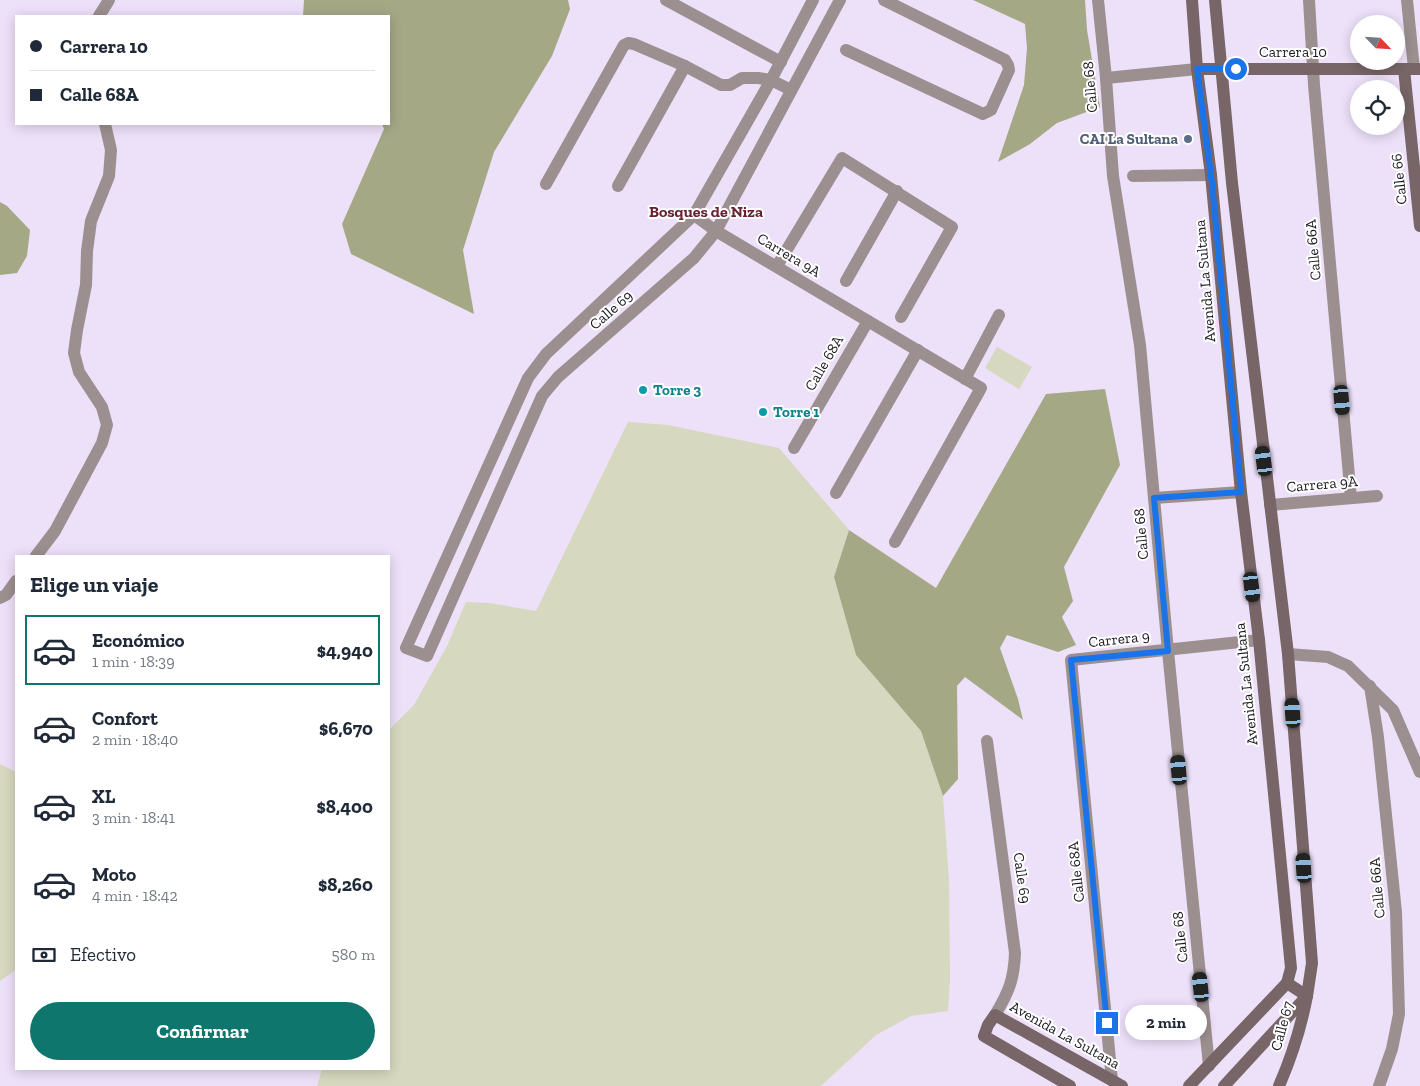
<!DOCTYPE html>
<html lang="es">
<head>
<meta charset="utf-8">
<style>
	:root { --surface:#fff; --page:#f6f6f7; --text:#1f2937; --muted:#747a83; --line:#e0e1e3; --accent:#0f766e }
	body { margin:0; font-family:"Zilla Slab",serif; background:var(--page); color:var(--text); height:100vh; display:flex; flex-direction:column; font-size:19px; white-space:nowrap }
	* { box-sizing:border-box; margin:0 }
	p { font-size:16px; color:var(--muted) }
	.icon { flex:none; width:28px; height:28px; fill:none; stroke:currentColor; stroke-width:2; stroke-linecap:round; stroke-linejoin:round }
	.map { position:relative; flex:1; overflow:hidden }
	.side { position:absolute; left:15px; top:555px; width:375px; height:515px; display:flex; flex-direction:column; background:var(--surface); border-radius:0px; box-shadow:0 2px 12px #0003 }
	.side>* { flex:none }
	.top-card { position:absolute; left:15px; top:15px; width:375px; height:110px; border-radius:0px; box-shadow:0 2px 12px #0003; display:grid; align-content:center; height:110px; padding:0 15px; background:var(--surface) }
	.needle { width:32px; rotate:115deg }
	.fabs { position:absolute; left:1350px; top:15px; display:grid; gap:10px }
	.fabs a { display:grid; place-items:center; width:55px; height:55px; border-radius:50%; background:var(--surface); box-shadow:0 2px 12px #0003; font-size:25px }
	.end { position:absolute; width:22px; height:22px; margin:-11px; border:6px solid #1a73e8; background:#fff; box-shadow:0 0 0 2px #fff }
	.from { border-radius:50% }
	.bubble { position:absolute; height:35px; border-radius:18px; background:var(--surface); box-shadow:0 2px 12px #0003; font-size:16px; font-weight:800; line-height:35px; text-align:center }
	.car { position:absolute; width:15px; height:30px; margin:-15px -8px; border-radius:6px; box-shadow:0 0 4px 1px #0007; background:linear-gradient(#222 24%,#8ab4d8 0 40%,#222 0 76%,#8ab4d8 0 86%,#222 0) }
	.top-card b { display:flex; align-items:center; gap:18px; height:48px; font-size:19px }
	.top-card b+b { border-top:1px solid var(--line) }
	.top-card i { width:12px; height:12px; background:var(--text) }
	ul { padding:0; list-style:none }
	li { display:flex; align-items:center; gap:15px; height:70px; margin:0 10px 8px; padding:0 5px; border:2px solid transparent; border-radius:0px }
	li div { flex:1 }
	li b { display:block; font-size:19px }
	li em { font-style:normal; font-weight:800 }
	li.on { border-color:var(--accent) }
	li>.icon { width:45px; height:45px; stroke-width:1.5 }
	h2 { padding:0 15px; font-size:22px; line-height:60px }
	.pay { display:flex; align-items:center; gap:12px; height:55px; padding:0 15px; font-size:19px }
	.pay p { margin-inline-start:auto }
	.button { display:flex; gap:10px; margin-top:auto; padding:10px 15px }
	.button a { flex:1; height:58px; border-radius:30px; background:var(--accent); color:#fff; font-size:20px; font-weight:800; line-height:58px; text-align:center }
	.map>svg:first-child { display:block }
	.green { fill:#d6d8bf }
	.forest { fill:#a5a885 }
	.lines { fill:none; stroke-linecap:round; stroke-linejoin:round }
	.street { stroke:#9c8f90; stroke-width:12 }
	.secondary { stroke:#786567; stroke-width:12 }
	.route { stroke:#1a73e8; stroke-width:6 }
	.service-dot { fill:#5c6f8a; stroke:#fff; stroke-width:2 }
	.culture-dot { fill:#0f9aa8; stroke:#fff; stroke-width:2 }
	.labels { text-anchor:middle; stroke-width:4; stroke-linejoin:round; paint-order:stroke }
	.street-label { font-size:15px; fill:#1b171f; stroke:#fff }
	.service-label { font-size:15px; font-weight:bold; fill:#4e5e75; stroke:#fff; text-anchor:end }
	.culture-label { font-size:15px; font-weight:bold; fill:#0d838f; stroke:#fff; text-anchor:start }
	.neighbourhood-label { font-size:16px; font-weight:bold; fill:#682232; stroke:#fff }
</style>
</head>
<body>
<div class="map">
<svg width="1420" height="1086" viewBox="0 0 1420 1086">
	<rect width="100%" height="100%" fill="#ede0f9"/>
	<!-- green -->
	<g class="green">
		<path d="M997,347L1032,367L1019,389L985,368Z"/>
		<path d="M628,422L668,425L779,448L849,530L834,577L856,655L921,731L943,796L949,880L950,980L948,1011L911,1016L876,1035L821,1086H317L322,1069H389V730L414,705L447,646L466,602L489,603L536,611Z"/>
		<path d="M0,764L16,772V970L0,981Z"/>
	</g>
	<!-- forest -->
	<g class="forest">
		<path d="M304,0H568L570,9L552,56L494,152L463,250L474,314L351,254L342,224L384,129L382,124H389V16H303Z"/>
		<path d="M973,0H1085L1087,30L1100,107L1057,123L1030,144L998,162L1024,85L1027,48L1025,24Z"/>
		<path d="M0,202L7,206L30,230L27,256L17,273L0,275Z"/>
		<path d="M1105,389L1120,465L1064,567L1073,601L1062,617L1076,645L1058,652L1007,635L1000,648L1018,699L1023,720L965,677L957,686L958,779L943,796L921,731L856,655L834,577L849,530L936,588L1046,394Z"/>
	</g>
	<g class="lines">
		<!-- street -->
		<g class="street">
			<path d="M666,0L781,62"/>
			<path d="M813,0L771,80L694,215L546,354L528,378L406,648L427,656L542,396L558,377L694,258L716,231L840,0"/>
			<path d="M1098,0L1106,78L1113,176L1140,345L1168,651L1209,1066"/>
			<path d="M1309,0L1314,85L1351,498"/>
			<path d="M1407,0L1414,69"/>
			<path d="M99,16L109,0"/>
			<path d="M846,50L983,114L991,110L1009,70L1008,65L1005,60L884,0"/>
			<path d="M1106,78L1197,69"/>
			<path d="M1133,176L1211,175"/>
			<path d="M546,184L624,45L628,43L634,44L685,66L721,85H730L742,78H758L771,80L791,90"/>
			<path d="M618,186L685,66"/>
			<path d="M694,215L716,231L981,388L895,542"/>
			<path d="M777,266L842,158L952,227L901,317"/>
			<path d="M846,281L897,191"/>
			<path d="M965,379L999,315"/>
			<path d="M794,448L868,321"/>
			<path d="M836,493L918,350"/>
			<path d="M1154,498L1241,492"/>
			<path d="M1270,505L1377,496"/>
			<path d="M36,556L55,531L102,443L107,425L102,407L79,372L74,353L77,330L86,285L87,251L91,221L109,176L111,150L105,124"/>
			<path d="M0,598L6,595L16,581"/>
			<path d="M1288,654L1328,657L1348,666L1393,710L1420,772"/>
			<path d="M1370,686L1378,737L1396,912L1399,1014L1392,1049L1379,1086"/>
			<path d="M987,741L1015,953C1014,979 1009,992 995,1015"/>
			<path d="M1112,1080L1071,660L1259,640"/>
		</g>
		<!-- secondary -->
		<g class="secondary">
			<path d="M1215,0L1232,183L1288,654L1312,963L1307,996L1224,1086"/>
			<path d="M1197,69H1420"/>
			<path d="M1404,69L1420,226"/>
			<path d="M1070,1086L984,1036L988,1025L995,1015L1122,1086"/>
			<path d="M1189,1086L1287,983L1291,968L1259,640L1241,492L1211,175L1197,69L1192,0"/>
			<path d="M1279,1086C1292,1056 1301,1028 1307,996L1287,983"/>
		</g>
	</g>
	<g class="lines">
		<!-- route -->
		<path class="route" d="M1107,1023L1071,660L1168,651L1154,498L1241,492L1212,184L1197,69H1236"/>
	</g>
	<!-- markers -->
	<circle class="service-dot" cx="1188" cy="139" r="5"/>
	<g class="culture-dot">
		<circle cx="643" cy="390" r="5"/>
		<circle cx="763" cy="412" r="5"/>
	</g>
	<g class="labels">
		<!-- street labels -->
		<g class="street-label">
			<text x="1293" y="57">Carrera 10</text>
			<text transform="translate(1090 87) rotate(-95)" y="5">Calle 68</text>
			<text transform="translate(1399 179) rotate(-96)" y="5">Calle 66</text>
			<text transform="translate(1313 250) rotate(-95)" y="5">Calle 66A</text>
			<text transform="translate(789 255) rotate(31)" y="5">Carrera 9A</text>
			<text transform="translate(1205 281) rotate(-95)" y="5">Avenida La Sultana</text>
			<text transform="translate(611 310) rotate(-41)" y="5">Calle 69</text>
			<text transform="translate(824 363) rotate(-60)" y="5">Calle 68A</text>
			<text transform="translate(1322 484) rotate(-5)" y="5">Carrera 9A</text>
			<text transform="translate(1141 534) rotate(-95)" y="5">Calle 68</text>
			<text transform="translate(1119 639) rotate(-6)" y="5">Carrera 9</text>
			<text transform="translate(1246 684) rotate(-96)" y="5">Avenida La Sultana</text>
			<text transform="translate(1076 872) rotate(-96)" y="5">Calle 68A</text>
			<text transform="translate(1022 878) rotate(82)" y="5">Calle 69</text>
			<text transform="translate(1377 888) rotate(-95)" y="5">Calle 66A</text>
			<text transform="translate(1180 937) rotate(-96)" y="5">Calle 68</text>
			<text transform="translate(1282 1026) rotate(-75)" y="5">Calle 67</text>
			<text transform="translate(1065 1035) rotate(29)" y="5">Avenida La Sultana</text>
		</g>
		<!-- service labels -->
		<g class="service-label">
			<text x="1178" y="144">CAI La Sultana</text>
		</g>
		<!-- culture labels -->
		<g class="culture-label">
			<text x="653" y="395">Torre 3</text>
			<text x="773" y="417">Torre 1</text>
		</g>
		<!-- neighbourhood labels -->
		<g class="neighbourhood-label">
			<text x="706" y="217">Bosques de Niza</text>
		</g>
	</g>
</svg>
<div class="fabs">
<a><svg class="needle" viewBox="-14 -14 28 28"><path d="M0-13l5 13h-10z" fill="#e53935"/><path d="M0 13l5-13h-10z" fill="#747a83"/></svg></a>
<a><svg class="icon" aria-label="locate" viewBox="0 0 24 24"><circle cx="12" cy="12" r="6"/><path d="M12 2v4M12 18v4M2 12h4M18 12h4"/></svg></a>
</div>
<i class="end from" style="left:1236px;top:69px"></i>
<i class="end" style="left:1107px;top:1023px"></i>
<div class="bubble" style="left:1125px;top:1005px;width:82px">2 min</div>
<i class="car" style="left:1342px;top:400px;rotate:175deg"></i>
<i class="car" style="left:1264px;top:461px;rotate:353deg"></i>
<i class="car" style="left:1252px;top:587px;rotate:173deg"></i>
<i class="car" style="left:1293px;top:713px;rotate:356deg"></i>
<i class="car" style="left:1179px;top:770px;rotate:355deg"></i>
<i class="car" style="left:1304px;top:868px;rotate:356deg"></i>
<i class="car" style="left:1201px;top:987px;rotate:354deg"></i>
<div class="top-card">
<b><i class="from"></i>Carrera 10</b>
<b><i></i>Calle 68A</b>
</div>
<section class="side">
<h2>Elige un viaje</h2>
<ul>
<li class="on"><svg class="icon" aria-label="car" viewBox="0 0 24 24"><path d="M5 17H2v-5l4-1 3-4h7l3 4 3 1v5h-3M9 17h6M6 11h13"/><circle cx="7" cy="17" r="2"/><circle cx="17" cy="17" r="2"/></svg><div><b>Económico</b><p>1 min · 18:39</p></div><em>$4,940</em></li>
<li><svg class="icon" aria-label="car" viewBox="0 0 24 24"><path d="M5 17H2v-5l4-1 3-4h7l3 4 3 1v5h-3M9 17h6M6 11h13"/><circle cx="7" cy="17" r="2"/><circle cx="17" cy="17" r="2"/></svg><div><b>Confort</b><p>2 min · 18:40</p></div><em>$6,670</em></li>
<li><svg class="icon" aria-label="car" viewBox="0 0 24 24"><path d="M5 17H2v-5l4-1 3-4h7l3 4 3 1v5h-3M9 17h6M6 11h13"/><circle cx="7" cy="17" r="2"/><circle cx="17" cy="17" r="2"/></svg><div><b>XL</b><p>3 min · 18:41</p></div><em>$8,400</em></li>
<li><svg class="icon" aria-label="car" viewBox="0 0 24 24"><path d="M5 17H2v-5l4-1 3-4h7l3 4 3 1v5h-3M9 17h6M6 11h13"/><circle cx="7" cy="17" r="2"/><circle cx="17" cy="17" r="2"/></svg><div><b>Moto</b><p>4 min · 18:42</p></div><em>$8,260</em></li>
</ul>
<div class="pay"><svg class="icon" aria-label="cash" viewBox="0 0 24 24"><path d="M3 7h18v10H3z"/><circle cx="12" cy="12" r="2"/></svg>Efectivo<p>580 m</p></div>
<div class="button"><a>Confirmar</a></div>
</section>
</div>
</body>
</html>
